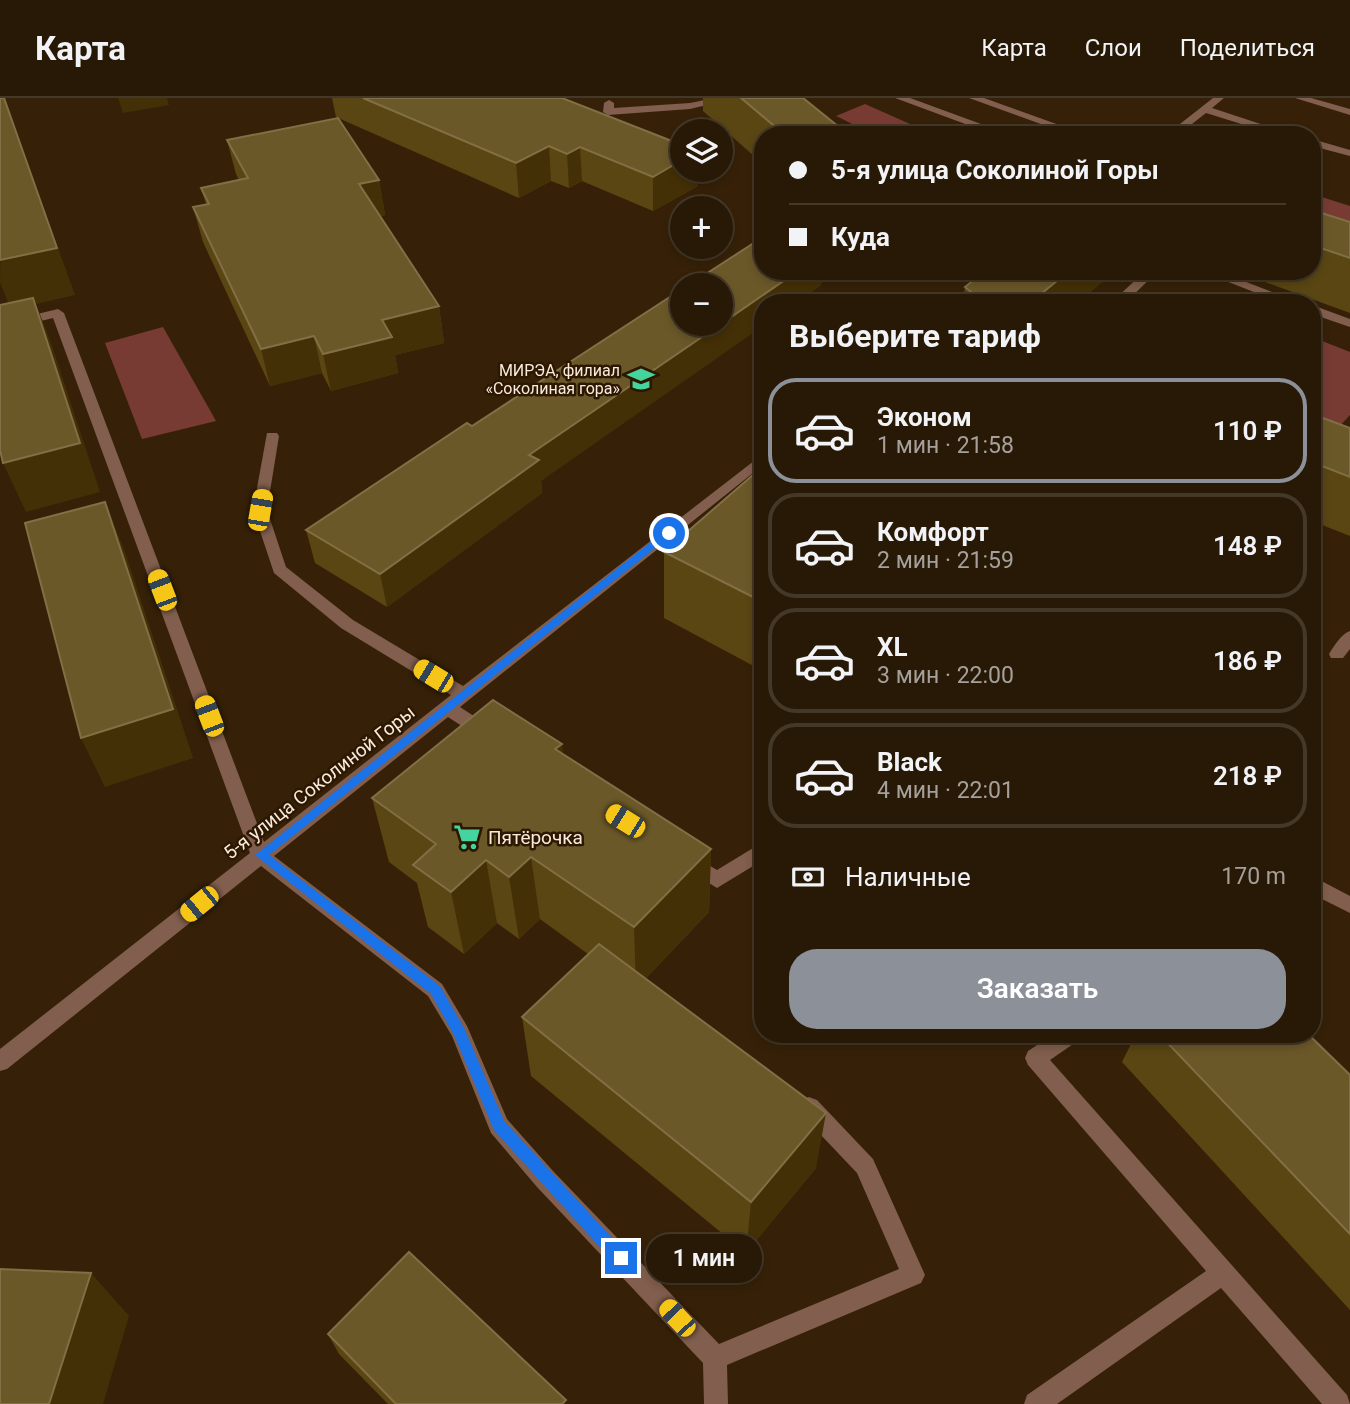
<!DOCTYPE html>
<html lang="ru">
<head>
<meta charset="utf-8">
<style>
	:root { --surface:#281906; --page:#342614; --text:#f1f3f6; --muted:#a5a09b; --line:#443828; --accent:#8c9099 }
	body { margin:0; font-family:Roboto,sans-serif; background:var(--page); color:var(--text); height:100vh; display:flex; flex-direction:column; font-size:26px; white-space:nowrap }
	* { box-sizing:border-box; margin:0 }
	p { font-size:23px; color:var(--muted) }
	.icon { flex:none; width:38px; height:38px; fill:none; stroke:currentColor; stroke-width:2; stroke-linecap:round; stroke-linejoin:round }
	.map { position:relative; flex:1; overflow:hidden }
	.drawer { position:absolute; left:754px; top:196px; width:567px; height:749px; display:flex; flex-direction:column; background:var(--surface); border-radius:28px; box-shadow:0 4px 10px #0003,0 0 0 2px var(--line) }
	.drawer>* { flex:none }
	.top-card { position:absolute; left:754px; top:28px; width:567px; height:154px; border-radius:28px; box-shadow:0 4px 10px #0003,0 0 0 2px var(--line); display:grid; align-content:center; height:154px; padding:0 35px; background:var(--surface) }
	.buttons { position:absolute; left:670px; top:21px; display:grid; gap:14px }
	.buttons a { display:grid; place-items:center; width:63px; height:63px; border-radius:50%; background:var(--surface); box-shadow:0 4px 10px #0003,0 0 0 2px var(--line); font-size:35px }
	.end { position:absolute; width:32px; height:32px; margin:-16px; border:9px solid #1a73e8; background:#fff; box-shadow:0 0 0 4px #fff }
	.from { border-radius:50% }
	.bubble { position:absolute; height:49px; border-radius:24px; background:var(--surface); box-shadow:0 4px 10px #0003,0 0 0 2px var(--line); font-size:23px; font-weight:600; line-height:49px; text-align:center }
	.car { position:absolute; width:21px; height:42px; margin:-21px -10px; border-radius:9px; box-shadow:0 0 5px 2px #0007; background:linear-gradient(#f5c518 24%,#345 0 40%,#f5c518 0 76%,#345 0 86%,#f5c518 0) }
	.top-card b { display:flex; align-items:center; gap:24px; height:66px; font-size:26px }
	.top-card b+b { border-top:2px solid var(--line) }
	.top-card i { width:18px; height:18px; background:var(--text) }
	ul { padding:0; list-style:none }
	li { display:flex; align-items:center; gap:21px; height:105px; margin:0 14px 10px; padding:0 21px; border:4px solid var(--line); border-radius:28px }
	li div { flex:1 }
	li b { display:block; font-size:26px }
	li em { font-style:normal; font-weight:600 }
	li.current { border-color:var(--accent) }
	li>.icon { width:63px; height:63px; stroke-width:1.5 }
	h2 { padding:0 35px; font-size:32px; line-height:84px }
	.pay { display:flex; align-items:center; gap:18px; height:77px; padding:0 35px; font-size:26px }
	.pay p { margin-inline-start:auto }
	.action { display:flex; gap:14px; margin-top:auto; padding:14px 35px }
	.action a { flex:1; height:80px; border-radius:28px; background:var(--accent); color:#fff; font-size:28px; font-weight:600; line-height:80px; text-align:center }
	header { display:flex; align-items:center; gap:42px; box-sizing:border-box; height:98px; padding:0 35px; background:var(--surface); border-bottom:2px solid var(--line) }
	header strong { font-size:33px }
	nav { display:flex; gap:38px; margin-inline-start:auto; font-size:24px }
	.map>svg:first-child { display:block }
	.green { fill:#773b34 }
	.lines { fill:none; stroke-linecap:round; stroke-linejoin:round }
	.minor { fill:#815e4d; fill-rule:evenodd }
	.wall { fill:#5a4613 }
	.shaded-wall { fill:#443006 }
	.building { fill:#6b5829; stroke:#816f45; stroke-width:2 }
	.route { fill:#1a73e8 }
	.labels { text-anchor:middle; stroke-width:5; stroke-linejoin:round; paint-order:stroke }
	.far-poi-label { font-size:16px; fill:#f9eadc; stroke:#2c1701; text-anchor:end }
	.street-label { font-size:19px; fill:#f9eadc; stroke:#2c1701 }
	.poi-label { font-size:19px; fill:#f9eadc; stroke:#2c1701; text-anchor:start }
</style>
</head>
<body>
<header>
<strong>Карта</strong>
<nav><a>Карта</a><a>Слои</a><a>Поделиться</a></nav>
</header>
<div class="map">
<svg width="1350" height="1306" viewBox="0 0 1350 1306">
	<rect width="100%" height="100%" fill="#362108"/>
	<!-- green -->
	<g class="green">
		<path d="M865,6L910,26C874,43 870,34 836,18Z"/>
		<path d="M1312,96L1350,108V134L1313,122Z"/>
		<path d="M163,229L216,323L142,341L105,245Z"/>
		<path d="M1312,239L1350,254V317L1336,332L1313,322Z"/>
	</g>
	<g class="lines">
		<!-- minor -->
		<g class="minor">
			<path d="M715,0H736L690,11L608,17L603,14L604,5L609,2L614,5V10L690,5Z"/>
			<path d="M895,0H910L1011,37H995Z"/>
			<path d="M969,0H984L1087,37H1071Z"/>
			<path d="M1213,0H1224L1212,10L1294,37H1277L1206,15L1178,37H1166Z"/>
			<path d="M1295,0H1311L1350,11V17Z"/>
			<path d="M1312,41L1350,52V58L1312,48Z"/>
			<path d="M991,173H1005L967,205H953Z"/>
			<path d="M1145,173H1158L1125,205H1111Z"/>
			<path d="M1200,173H1218L1300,205H1282Z"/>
			<path d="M1312,207L1350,221V229L1312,216Z"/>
			<path d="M58,211L64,215L264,744L451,597L341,530L274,475L253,412L267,335H277L279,338L267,412L286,469L353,522L463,588L763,356V367L460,609L492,630L495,635L492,640H480L448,619L274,758L442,886L467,928L507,1021L553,1073L719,1246L899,1171L857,1075L801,1016L798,1009L801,1002L809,999L817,1002L873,1061L925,1177L921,1185L727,1267L728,1306H704L703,1265L537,1089L491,1035L452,938L428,898L261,768L7,971L0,973V951L250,755L53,220L0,233V225Z"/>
			<path d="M1350,533V551L1343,560H1331L1329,556C1334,548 1341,536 1350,533Z"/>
			<path d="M763,744V762L717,790L683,769L681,764L683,759L690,756L717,772Z"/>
			<path d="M1312,778L1350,798V815L1312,796Z"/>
			<path d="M1054,936H1082L1079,942L1050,962L1347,1297L1350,1306H1322L1221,1190L1057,1306H1024L1027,1297L1206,1173L1028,967L1025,960L1028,953Z"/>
		</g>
	</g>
	<!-- wall -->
	<g class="wall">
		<path d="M332,0H562L698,88L653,113L582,83L569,90L551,83L519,100L336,19Z"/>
		<path d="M703,0H803L849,37H763V66L703,13Z"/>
		<path d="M227,42L379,82L385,117L380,118L439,208L444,245L395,257L398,275L331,293L322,275L270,288L203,144L193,109L206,106L201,90L239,82L236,76Z"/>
		<path d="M1312,112L1350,124V215L1235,173H1312Z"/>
		<path d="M763,173H823L821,187L796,205H763L541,383L542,395L387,509L315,465L306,432L472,328Z"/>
		<path d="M1115,173L1077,205H962L965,189Z"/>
		<path d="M1312,316L1350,330V438L1312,423Z"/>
		<path d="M763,371V573L664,520V454Z"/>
		<path d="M563,657L711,751L709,814L646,880L816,1070L746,1155L531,978L522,919L588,856L540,821L519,841L497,825L464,856L428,829L417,785L389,764L372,700Z"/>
		<path d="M1136,936H1308L1350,977V1212L1122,964Z"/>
		<path d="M328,1236L566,1306H388L339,1256Z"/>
	</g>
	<!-- shaded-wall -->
	<g class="shaded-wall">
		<path d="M4,0L75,197L36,206L52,248L100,394L26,414L3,365L11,212L0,184Z"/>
		<path d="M118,0H167L169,7L123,15Z"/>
		<path d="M549,48L551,83L519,100L516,65Z"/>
		<path d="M580,49L582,83L569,90L567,56Z"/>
		<path d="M682,62V72H698V88L653,113V79Z"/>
		<path d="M379,82L385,117L365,121L359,86Z"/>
		<path d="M798,173H823L821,187L796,205H763V228L541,383L542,395L387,509L380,476L529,357Z"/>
		<path d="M1069,173H1115L1077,205H1030Z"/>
		<path d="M439,208L444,245L395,257L398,275L331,293L323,256L382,222Z"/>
		<path d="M314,238L322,275L270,288L261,251Z"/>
		<path d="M105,404L125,454L193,660L105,689L81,640Z"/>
		<path d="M562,646L568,710L555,651Z"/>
		<path d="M711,751L709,814L636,890L634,829Z"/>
		<path d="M531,759L540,821L519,841L509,779Z"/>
		<path d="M486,762L497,825L464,856L451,794Z"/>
		<path d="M826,1015L816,1070L746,1155L751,1104Z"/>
		<path d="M91,1175L129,1218L103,1306H49Z"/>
	</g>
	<!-- building -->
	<g class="building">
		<path d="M0,0H4L57,150L0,162Z"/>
		<path d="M363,0H562L682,47V62L653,79L580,49L567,56L549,48L516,65Z"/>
		<path d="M741,0H803L849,37H785Z"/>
		<path d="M338,20L379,82L359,86L439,208L382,222L392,239L323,256L314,238L261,251L193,109L209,106L201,90L248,80L227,42Z"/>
		<path d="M1312,112L1350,124V160L1312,147Z"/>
		<path d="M763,139V173H798L721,226V187H689Z"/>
		<path d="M985,173H1069L1030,205H984L965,189Z"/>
		<path d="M682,191V226H721L529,357L539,362L380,476L306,432L467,325L472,328Z"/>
		<path d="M33,200L80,345L3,365L0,352V207Z"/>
		<path d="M1312,316L1350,330V379L1312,364Z"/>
		<path d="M761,370L763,371V504L664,454Z"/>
		<path d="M105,404L173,611L81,640L25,425Z"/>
		<path d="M493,602L562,646L555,651L711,751L634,829L531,759L509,779L486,762L451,794L413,767L436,746L372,700Z"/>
		<path d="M599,846L826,1015L751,1104L522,919Z"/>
		<path d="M1159,936H1308L1350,977V1136Z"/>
		<path d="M409,1154L566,1302L562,1306H396L328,1236Z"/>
		<path d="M0,1171L91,1175L49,1306H0Z"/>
	</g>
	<!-- route -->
	<path class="route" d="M666,432L674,435L269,757L440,888L464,930L504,1023L626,1155L628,1160L626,1166L621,1168L615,1166L494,1032L454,937L431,896L255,757Z"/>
	<!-- icons -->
	<defs>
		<symbol id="university-bare" viewBox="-9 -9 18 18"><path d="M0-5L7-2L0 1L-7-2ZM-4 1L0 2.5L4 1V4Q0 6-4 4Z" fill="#46d49e" stroke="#2c1701" stroke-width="2.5" paint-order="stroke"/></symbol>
		<symbol id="supermarket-bare" viewBox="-9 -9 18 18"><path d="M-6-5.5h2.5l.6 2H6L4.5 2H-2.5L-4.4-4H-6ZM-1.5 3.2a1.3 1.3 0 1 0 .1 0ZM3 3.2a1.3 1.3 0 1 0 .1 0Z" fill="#46d49e" stroke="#2c1701" stroke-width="2.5" paint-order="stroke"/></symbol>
	</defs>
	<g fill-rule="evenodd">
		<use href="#university-bare" x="622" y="262" width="38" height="38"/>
		<use href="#supermarket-bare" x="448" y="720" width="38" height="38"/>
	</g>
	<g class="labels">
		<!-- far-poi labels -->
		<g class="far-poi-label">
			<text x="620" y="278">МИРЭА, филиал<tspan x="620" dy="18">«Соколиная гора»</tspan></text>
		</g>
		<!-- street labels -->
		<g class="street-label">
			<text transform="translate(319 684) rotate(-38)" y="7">5-я улица Соколиной Горы</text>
		</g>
		<!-- poi labels -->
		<g class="poi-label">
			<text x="488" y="746">Пятёрочка</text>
		</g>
	</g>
</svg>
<div class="buttons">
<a><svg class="icon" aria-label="layers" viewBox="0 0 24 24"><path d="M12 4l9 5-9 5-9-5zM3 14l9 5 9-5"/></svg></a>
<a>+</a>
<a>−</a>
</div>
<i class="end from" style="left:669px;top:435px"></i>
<i class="end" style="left:621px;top:1160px"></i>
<div class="bubble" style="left:646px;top:1136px;width:116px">1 мин</div>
<i class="car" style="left:260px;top:412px;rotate:10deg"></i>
<i class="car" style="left:162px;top:492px;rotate:339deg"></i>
<i class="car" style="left:433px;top:578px;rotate:301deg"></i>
<i class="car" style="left:209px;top:618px;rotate:339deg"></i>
<i class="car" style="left:625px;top:723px;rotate:302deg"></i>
<i class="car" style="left:199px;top:806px;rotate:231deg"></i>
<i class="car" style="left:677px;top:1220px;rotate:317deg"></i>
<div class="top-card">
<b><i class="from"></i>5-я улица Соколиной Горы</b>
<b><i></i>Куда</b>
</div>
<section class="drawer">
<h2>Выберите тариф</h2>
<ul>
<li class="current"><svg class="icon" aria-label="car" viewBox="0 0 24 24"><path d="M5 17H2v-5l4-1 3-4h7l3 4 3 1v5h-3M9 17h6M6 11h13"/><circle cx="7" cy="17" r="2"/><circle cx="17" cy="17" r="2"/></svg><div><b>Эконом</b><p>1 мин · 21:58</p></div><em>110 ₽</em></li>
<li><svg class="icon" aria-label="car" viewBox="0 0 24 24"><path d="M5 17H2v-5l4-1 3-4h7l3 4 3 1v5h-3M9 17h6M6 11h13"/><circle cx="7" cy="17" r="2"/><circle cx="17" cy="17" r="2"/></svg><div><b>Комфорт</b><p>2 мин · 21:59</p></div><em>148 ₽</em></li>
<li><svg class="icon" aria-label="car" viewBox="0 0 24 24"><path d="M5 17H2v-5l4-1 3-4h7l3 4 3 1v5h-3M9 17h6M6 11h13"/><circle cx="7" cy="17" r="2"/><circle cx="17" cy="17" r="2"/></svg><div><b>XL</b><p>3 мин · 22:00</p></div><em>186 ₽</em></li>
<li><svg class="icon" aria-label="car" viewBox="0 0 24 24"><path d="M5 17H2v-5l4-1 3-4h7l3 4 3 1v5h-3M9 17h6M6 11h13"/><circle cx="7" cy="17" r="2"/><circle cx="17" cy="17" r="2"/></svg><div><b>Black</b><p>4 мин · 22:01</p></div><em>218 ₽</em></li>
</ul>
<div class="pay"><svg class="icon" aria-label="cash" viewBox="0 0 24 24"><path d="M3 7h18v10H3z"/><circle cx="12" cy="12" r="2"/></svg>Наличные<p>170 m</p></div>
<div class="action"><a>Заказать</a></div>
</section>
</div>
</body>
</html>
